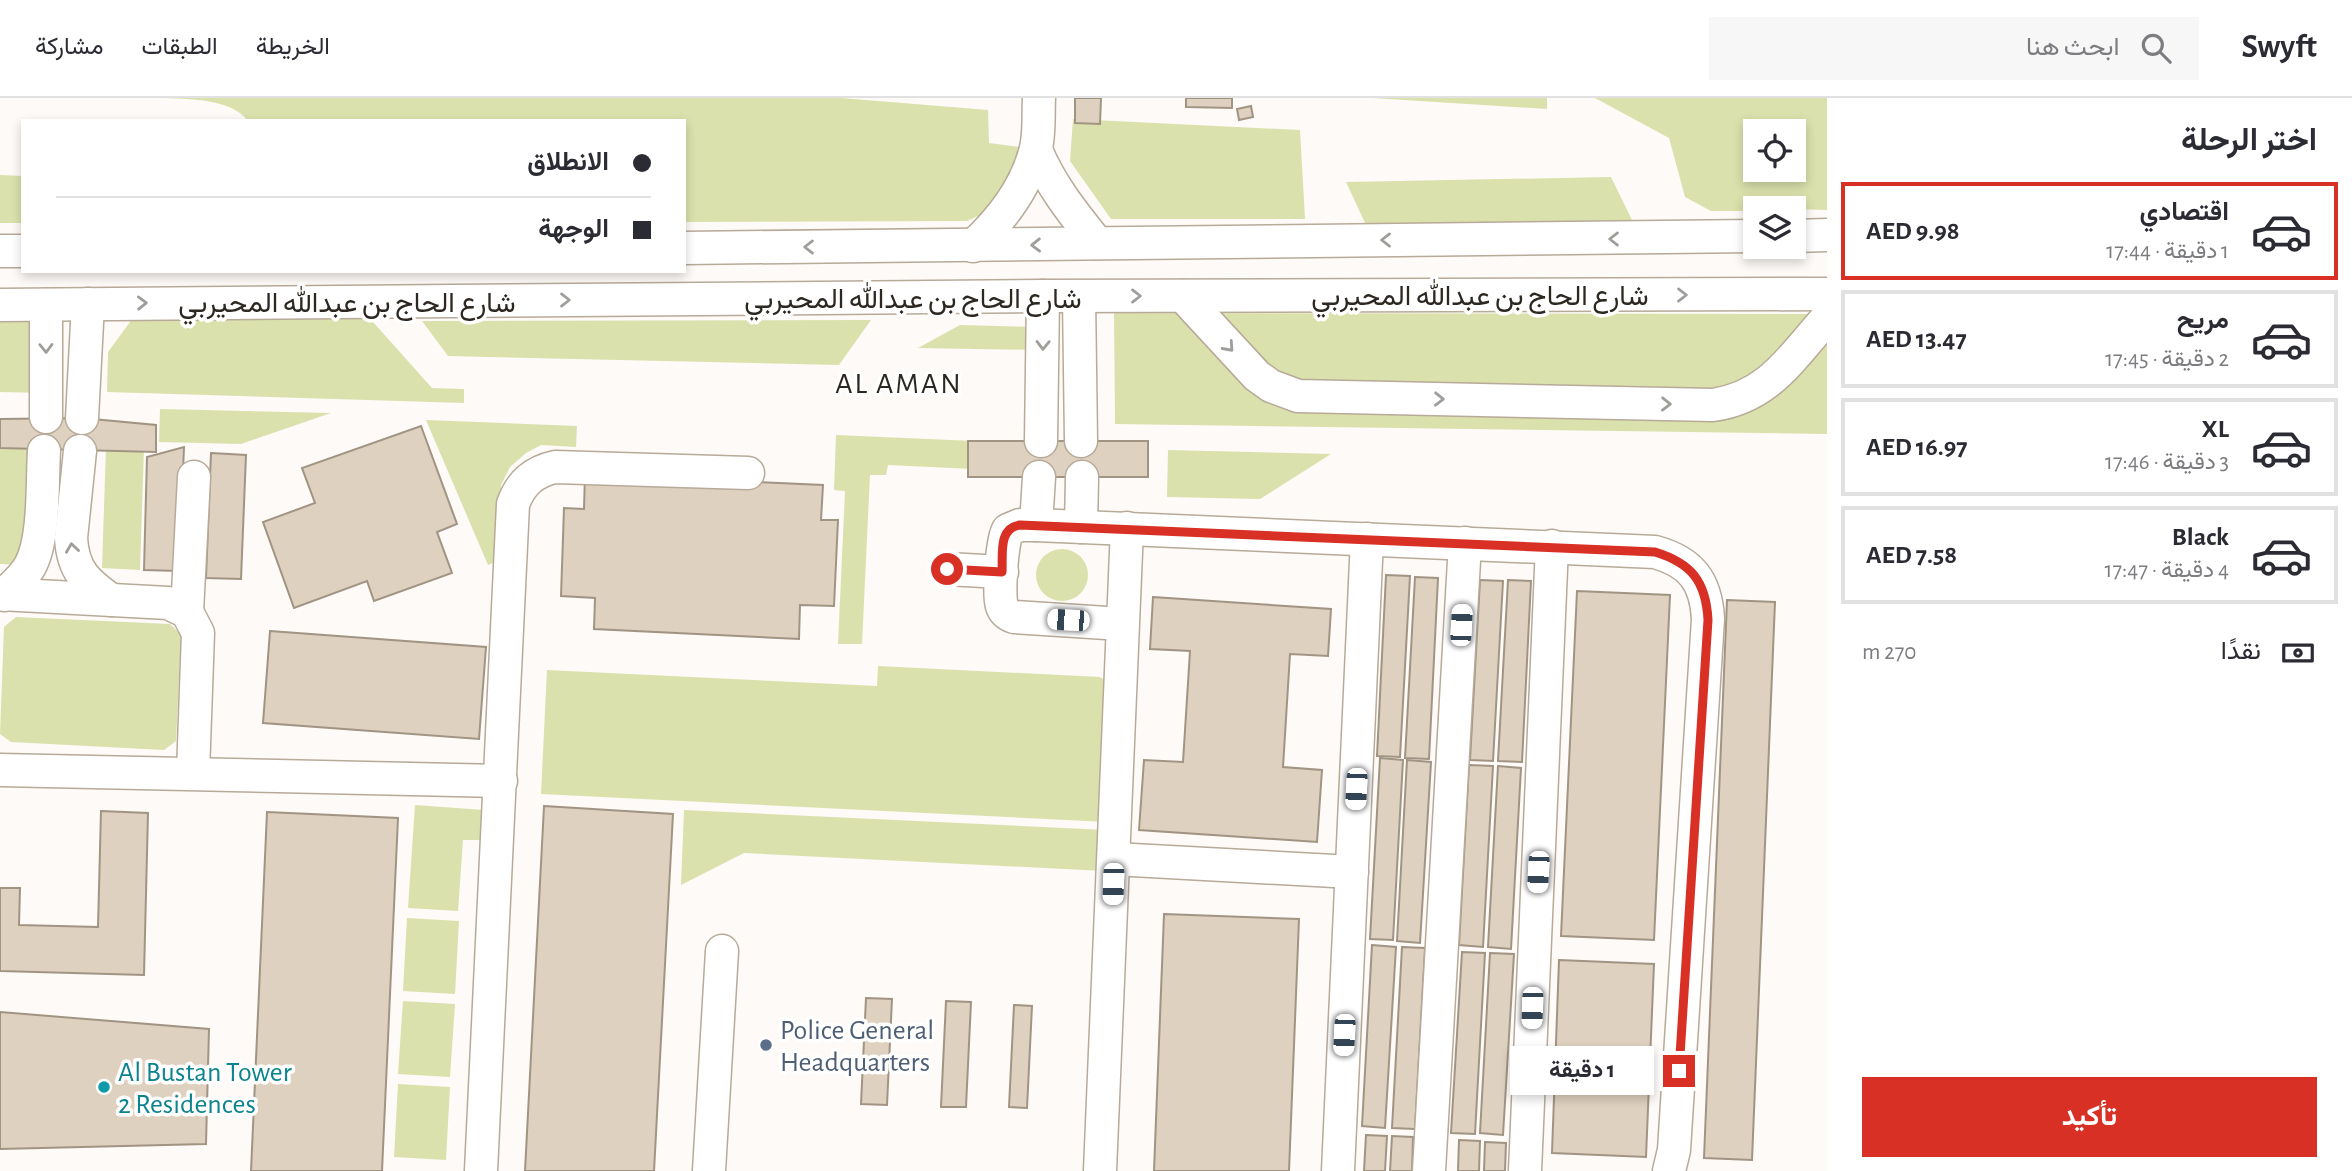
<!DOCTYPE html>
<html lang="ar">
<head>
<meta charset="utf-8">
<style>
	:root { --surface:#fff; --page:#f7f7f7; --text:#2b2b33; --muted:#7c7c81; --line:#e1e1e2; --accent:#d93025 }
	body { margin:0; font-family:"Alegreya Sans",Vazirmatn,sans-serif; background:var(--page); color:var(--text); direction:rtl; height:100vh; display:flex; flex-direction:column; font-size:26px; white-space:nowrap }
	* { box-sizing:border-box; margin:0 }
	p { font-size:23px; color:var(--muted) }
	.icon { flex:none; width:38px; height:38px; fill:none; stroke:currentColor; stroke-width:2; stroke-linecap:round; stroke-linejoin:round }
	.map { position:relative; flex:1; overflow:hidden; direction:ltr }
	.panel { display:flex; flex-direction:column; background:var(--surface); width:525px }
	.panel>* { flex:none }
	.banner { position:absolute; left:21px; top:21px; width:665px; height:154px; border-radius:0px; box-shadow:0 4px 10px #0003; direction:rtl; display:grid; align-content:center; height:154px; padding:0 35px; background:var(--surface) }
	.buttons { position:absolute; left:1743px; top:21px; display:grid; gap:14px }
	.buttons a { display:grid; place-items:center; width:63px; height:63px; border-radius:0px; background:var(--surface); box-shadow:0 4px 10px #0003; font-size:35px }
	.end { position:absolute; width:32px; height:32px; margin:-16px; border:9px solid #d93025; background:#fff; box-shadow:0 0 0 4px #fff }
	.from { border-radius:50% }
	.bubble { position:absolute; height:49px; border-radius:0px; background:var(--surface); box-shadow:0 4px 10px #0003; font-size:23px; font-weight:700; line-height:49px; text-align:center; direction:rtl }
	.car { position:absolute; width:21px; height:42px; margin:-21px -10px; border-radius:9px; box-shadow:0 0 5px 2px #0007; background:linear-gradient(#fff 24%,#345 0 40%,#fff 0 76%,#345 0 86%,#fff 0) }
	.banner b { display:flex; align-items:center; gap:24px; height:66px; font-size:26px }
	.banner b+b { border-top:2px solid var(--line) }
	.banner i { width:18px; height:18px; background:var(--text) }
	ul { padding:0; list-style:none }
	li { display:flex; align-items:center; gap:21px; height:98px; margin:0 14px 10px; padding:0 21px; border:4px solid var(--line); border-radius:0px }
	li div { flex:1 }
	li b { display:block; font-size:26px }
	li em { font-style:normal; font-weight:700 }
	li.active { border-color:var(--accent) }
	li>.icon { width:63px; height:63px; stroke-width:1.5 }
	h2 { padding:0 35px; font-size:32px; line-height:84px }
	.pay { display:flex; align-items:center; gap:18px; height:77px; padding:0 35px; font-size:26px }
	.pay p { margin-inline-start:auto }
	.primary-button { display:flex; gap:14px; margin-top:auto; padding:14px 35px }
	.primary-button a { flex:1; height:80px; border-radius:0px; background:var(--accent); color:#fff; font-size:28px; font-weight:700; line-height:80px; text-align:center }
	header { display:flex; align-items:center; gap:42px; box-sizing:border-box; height:98px; padding:0 35px; background:var(--surface); border-bottom:2px solid var(--line) }
	header strong { font-size:33px }
	nav { display:flex; gap:38px; margin-inline-start:auto; font-size:24px }
	.search { width:490px; height:63px; background:var(--page); display:flex; align-items:center; gap:18px; box-sizing:border-box; padding:0 24px; border-radius:0px; color:var(--muted); font-size:26px }
	main { display:flex; flex:1; min-height:0 }
	.map>svg:first-child { display:block }
	.green { fill:#dbe1ac; fill-rule:evenodd }
	.building { fill:#dfd1c0; stroke:#a19483; stroke-width:2 }
	.lines { fill:none; stroke-linecap:round; stroke-linejoin:round }
	.minor-casing { stroke:#b7aa99; stroke-width:35 }
	.minor { stroke:#fff; stroke-width:32 }
	.oneway { stroke:#a09e9b }
	.route { stroke:#d93025; stroke-width:9 }
	.service-dot { fill:#5c6f8a; stroke:#fff; stroke-width:2.5 }
	.culture-dot { fill:#0f9aa8; stroke:#fff; stroke-width:2.5 }
	.labels { text-anchor:middle; stroke-width:7; stroke-linejoin:round; paint-order:stroke }
	.street-label { font-size:28px; fill:#2c2720; stroke:#fff }
	.service-label { font-size:28px; fill:#4e5e75; stroke:#fff; text-anchor:start }
	.culture-label { font-size:28px; fill:#0d838f; stroke:#fff; text-anchor:start }
	.neighbourhood-label { font-size:30px; letter-spacing:2px; fill:#2c2720; stroke:#fff }
</style>
</head>
<body>
<header>
<strong>Swyft</strong>
<div class="search"><svg class="icon" aria-label="search" viewBox="0 0 24 24"><circle cx="10" cy="10" r="6"/><path d="M15 15l6 6"/></svg>ابحث هنا</div>
<nav><a>الخريطة</a><a>الطبقات</a><a>مشاركة</a></nav>
</header>
<main>
<section class="panel">
<h2>اختر الرحلة</h2>
<ul>
<li class="active"><svg class="icon" aria-label="car" viewBox="0 0 24 24"><path d="M5 17H2v-5l4-1 3-4h7l3 4 3 1v5h-3M9 17h6M6 11h13"/><circle cx="7" cy="17" r="2"/><circle cx="17" cy="17" r="2"/></svg><div><b>اقتصادي</b><p>1 دقيقة · 17:44</p></div><em>AED 9.98</em></li>
<li><svg class="icon" aria-label="car" viewBox="0 0 24 24"><path d="M5 17H2v-5l4-1 3-4h7l3 4 3 1v5h-3M9 17h6M6 11h13"/><circle cx="7" cy="17" r="2"/><circle cx="17" cy="17" r="2"/></svg><div><b>مريح</b><p>2 دقيقة · 17:45</p></div><em>AED 13.47</em></li>
<li><svg class="icon" aria-label="car" viewBox="0 0 24 24"><path d="M5 17H2v-5l4-1 3-4h7l3 4 3 1v5h-3M9 17h6M6 11h13"/><circle cx="7" cy="17" r="2"/><circle cx="17" cy="17" r="2"/></svg><div><b>XL</b><p>3 دقيقة · 17:46</p></div><em>AED 16.97</em></li>
<li><svg class="icon" aria-label="car" viewBox="0 0 24 24"><path d="M5 17H2v-5l4-1 3-4h7l3 4 3 1v5h-3M9 17h6M6 11h13"/><circle cx="7" cy="17" r="2"/><circle cx="17" cy="17" r="2"/></svg><div><b>Black</b><p>4 دقيقة · 17:47</p></div><em>AED 7.58</em></li>
</ul>
<div class="pay"><svg class="icon" aria-label="cash" viewBox="0 0 24 24"><path d="M3 7h18v10H3z"/><circle cx="12" cy="12" r="2"/></svg>نقدًا<p>270 m</p></div>
<div class="primary-button"><a>تأكيد</a></div>
</section>
<div class="map">
<svg width="1827" height="1073" viewBox="0 0 1827 1073">
	<rect width="100%" height="100%" fill="#fdfaf7"/>
	<!-- green -->
	<g class="green">
		<path d="M159,0H841L988,12L989,45L1021,49L1022,71L995,110L967,123L684,124V23H248C231,0 188,1 159,0Z"/>
		<path d="M1373,0H1547V11Z"/>
		<path d="M1595,0H1827V112L1755,110V113H1711L1685,99L1669,40ZM1755,33H1794V72H1755Z"/>
		<path d="M1073,21L1300,32L1305,121H1111L1070,63Z"/>
		<path d="M0,77L23,78V125H0Z"/>
		<path d="M1611,79L1632,122L1366,127L1346,84Z"/>
		<path d="M138,213L365,215L432,290L464,291V305L107,294L108,254Z"/>
		<path d="M0,215H33L44,295L0,294Z"/>
		<path d="M1114,215L1827,216V336L1115,326Z"/>
		<path d="M871,222L839,267L448,258L422,223Z"/>
		<path d="M960,227L1040,229L1039,252L918,250Z"/>
		<path d="M160,311L331,315L241,346L159,344Z"/>
		<path d="M426,322L577,328L576,349L541,347L526,355L510,369L501,387L505,460L488,467Z"/>
		<path d="M836,337L974,343L973,371L888,367L886,377H870L862,546H838L845,393L834,392Z"/>
		<path d="M0,344L30,345L25,467L0,466Z"/>
		<path d="M106,349L144,350L140,472L102,470Z"/>
		<path d="M1168,352L1331,356L1260,401L1167,399Z"/>
		<circle cx="1062" cy="477" r="26"/>
		<path d="M16,519L170,526L181,537L176,643L164,652L11,644L0,636L4,529Z"/>
		<path d="M878,568L1100,579L1114,588L1107,724L541,696L547,572L877,588Z"/>
		<path d="M415,707L484,712L482,742H463L458,813L408,810Z"/>
		<path d="M684,712L1106,732L1104,773L744,755L681,787Z"/>
		<path d="M407,820L459,823L455,896L403,893Z"/>
		<path d="M403,903L455,906L450,979L398,976Z"/>
		<path d="M398,986L450,989L446,1062L394,1059Z"/>
	</g>
	<!-- building -->
	<g class="building">
		<path d="M1075,0H1101L1100,26L1075,25Z"/>
		<path d="M1186,0H1232V10L1186,9Z"/>
		<path d="M1251,8L1253,19L1239,22L1237,11Z"/>
		<path d="M82,320L156,327V354L0,350V321Z"/>
		<path d="M421,328L457,426L437,434L452,475L374,503L367,483L294,510L263,424L315,405L302,370Z"/>
		<rect x="968" y="343" width="180" height="36"/>
		<path d="M184,349L179,473L144,472L147,359Z"/>
		<path d="M211,355L246,357L241,481L206,480Z"/>
		<path d="M585,376L823,387L821,422H838L834,508L800,507L799,541L594,531L595,500L561,498L564,410L584,411Z"/>
		<path d="M1386,477L1410,478L1400,659L1377,658Z"/>
		<path d="M1415,479L1438,480L1429,661L1405,660Z"/>
		<path d="M1480,482L1503,483L1493,663L1470,662Z"/>
		<path d="M1508,482L1531,483L1522,664L1498,663Z"/>
		<path d="M1577,493L1670,497L1654,842L1561,838Z"/>
		<path d="M1153,499L1331,511L1328,558L1290,556L1283,669L1322,672L1317,744L1139,732L1144,662L1183,664L1190,553L1150,551Z"/>
		<path d="M1727,502L1775,504L1752,1062L1704,1060Z"/>
		<path d="M270,533L486,549L479,641L263,625Z"/>
		<path d="M1380,660L1403,662L1393,842L1370,841Z"/>
		<path d="M1407,662L1431,664L1420,845L1397,843Z"/>
		<path d="M1469,667L1493,668L1483,849L1459,847Z"/>
		<path d="M1498,668L1521,670L1511,851L1488,849Z"/>
		<path d="M544,708L673,716L654,1073H525Z"/>
		<path d="M101,713L148,715L144,877L0,873V790H20L19,827L98,829Z"/>
		<path d="M267,714L398,720L382,1073H251Z"/>
		<path d="M1164,816L1299,821L1289,1073H1154Z"/>
		<path d="M1372,847L1396,849L1385,1030L1362,1028Z"/>
		<path d="M1402,849L1425,850L1415,1031L1392,1030Z"/>
		<path d="M1462,854L1485,855L1475,1036L1451,1035Z"/>
		<path d="M1490,855L1514,856L1503,1037L1480,1035Z"/>
		<path d="M1559,862L1654,866L1646,1059L1552,1055Z"/>
		<path d="M866,900L892,901L887,1007L861,1006Z"/>
		<path d="M946,903L971,904L966,1009H941Z"/>
		<path d="M1014,907L1032,908L1027,1010L1009,1009Z"/>
		<path d="M0,914L209,931L206,1046L0,1051Z"/>
		<path d="M1366,1037L1387,1038L1385,1073H1364Z"/>
		<path d="M1392,1038L1413,1039L1412,1073H1390Z"/>
		<path d="M1459,1042L1480,1043L1479,1073H1458Z"/>
		<path d="M1485,1044L1506,1045L1505,1073H1484Z"/>
	</g>
	<g class="lines">
		<defs>
			<g id="minor">
				<path d="M1036,52C1051,88 1073,115 1097,145"/>
				<path d="M1794,138L1827,137"/>
				<path d="M973,148C1001,122 1025,92 1035,54C1040,38 1038,17 1039,0"/>
				<path d="M684,150L1755,138"/>
				<path d="M0,153H23"/>
				<path d="M1183,198L1257,278L1271,288L1298,298L1713,307C1769,299 1792,259 1827,220"/>
				<path d="M1079,199L1081,343"/>
				<path d="M0,207L1043,198L1827,196"/>
				<path d="M46,207V319"/>
				<path d="M82,320L88,206"/>
				<path d="M1041,343L1043,198"/>
				<path d="M80,353L71,440C73,473 86,484 111,502"/>
				<path d="M1036,427L1039,379"/>
				<path d="M1081,429L1082,379"/>
				<path d="M947,471L1002,474"/>
				<path d="M0,496L168,505L187,514L198,535L193,675"/>
				<path d="M4,497C13,488 24,479 30,468C45,441 42,384 44,353"/>
				<path d="M187,514L194,379"/>
				<path d="M1122,526L1014,519C1008,517 1004,514 1002,508C998,497 1002,441 1008,432L1020,427H1036L1655,454C1691,464 1706,483 1708,521L1674,1052L1669,1073"/>
				<path d="M0,672L501,683"/>
				<path d="M1114,761L1352,774"/>
				<path d="M481,1073L513,406C521,385 533,374 555,369L748,375"/>
				<path d="M709,1073L722,853"/>
				<path d="M1100,1073L1127,430"/>
				<path d="M1338,1073L1367,441"/>
				<path d="M1429,1073L1465,445"/>
				<path d="M1525,1073L1552,448"/>
			</g>
		</defs>
		<!-- minor casing -->
		<use href="#minor" class="minor-casing"/>
		<!-- minor -->
		<use href="#minor" class="minor"/>
	</g>
	<!-- one-way arrows -->
	<defs><path id="oneway-chevron" d="M-2-3.5L2.5 0L-2 3.5" fill="none" stroke-width="1.6" stroke-linecap="round" stroke-linejoin="round" transform="scale(1.75)"/></defs>
	<g class="oneway">
		<use href="#oneway-chevron" transform="translate(1614 141) rotate(180)"/>
		<use href="#oneway-chevron" transform="translate(1386 142) rotate(180)"/>
		<use href="#oneway-chevron" transform="translate(1036 147) rotate(179)"/>
		<use href="#oneway-chevron" transform="translate(809 149) rotate(180)"/>
		<use href="#oneway-chevron" transform="translate(1682 197)"/>
		<use href="#oneway-chevron" transform="translate(1136 198)"/>
		<use href="#oneway-chevron" transform="translate(565 202)"/>
		<use href="#oneway-chevron" transform="translate(142 205) rotate(-1)"/>
		<use href="#oneway-chevron" transform="translate(1043 247) rotate(91)"/>
		<use href="#oneway-chevron" transform="translate(1229 249) rotate(48)"/>
		<use href="#oneway-chevron" transform="translate(46 250) rotate(89)"/>
		<use href="#oneway-chevron" transform="translate(1439 301) rotate(1)"/>
		<use href="#oneway-chevron" transform="translate(1666 306) rotate(1)"/>
		<use href="#oneway-chevron" transform="translate(72 450) rotate(-98)"/>
	</g>
	<g class="lines">
		<!-- route -->
		<path class="route" d="M947,471L1002,474C1003,456 998,430 1020,427L1655,454C1691,465 1706,483 1708,522L1679,973"/>
	</g>
	<!-- markers -->
	<circle class="service-dot" cx="766" cy="947" r="7"/>
	<circle class="culture-dot" cx="104" cy="989" r="7"/>
	<g class="labels">
		<!-- street labels -->
		<g class="street-label">
			<text x="1480" y="207">شارع الحاج بن عبدالله المحيربي</text>
			<text x="913" y="210">شارع الحاج بن عبدالله المحيربي</text>
			<text x="347" y="214">شارع الحاج بن عبدالله المحيربي</text>
		</g>
		<!-- service labels -->
		<g class="service-label">
			<text x="780" y="941">Police General<tspan x="780" dy="32">Headquarters</tspan></text>
		</g>
		<!-- culture labels -->
		<g class="culture-label">
			<text x="118" y="983">Al Bustan Tower<tspan x="118" dy="32">2 Residences</tspan></text>
		</g>
		<!-- neighbourhood labels -->
		<g class="neighbourhood-label">
			<text x="899" y="295">AL AMAN</text>
		</g>
	</g>
</svg>
<div class="buttons">
<a><svg class="icon" aria-label="locate" viewBox="0 0 24 24"><circle cx="12" cy="12" r="6"/><path d="M12 2v4M12 18v4M2 12h4M18 12h4"/></svg></a>
<a><svg class="icon" aria-label="layers" viewBox="0 0 24 24"><path d="M12 4l9 5-9 5-9-5zM3 14l9 5 9-5"/></svg></a>
</div>
<i class="end from" style="left:947px;top:471px"></i>
<i class="end" style="left:1679px;top:973px"></i>
<div class="bubble" style="left:1510px;top:948px;width:144px">1 دقيقة</div>
<i class="car" style="left:1068px;top:522px;rotate:273deg"></i>
<i class="car" style="left:1461px;top:527px;rotate:3deg"></i>
<i class="car" style="left:1356px;top:691px;rotate:183deg"></i>
<i class="car" style="left:1538px;top:774px;rotate:183deg"></i>
<i class="car" style="left:1113px;top:786px;rotate:182deg"></i>
<i class="car" style="left:1532px;top:910px;rotate:182deg"></i>
<i class="car" style="left:1344px;top:937px;rotate:183deg"></i>
<div class="banner">
<b><i class="from"></i>الانطلاق</b>
<b><i></i>الوجهة</b>
</div>
</div>
</main>
</body>
</html>
